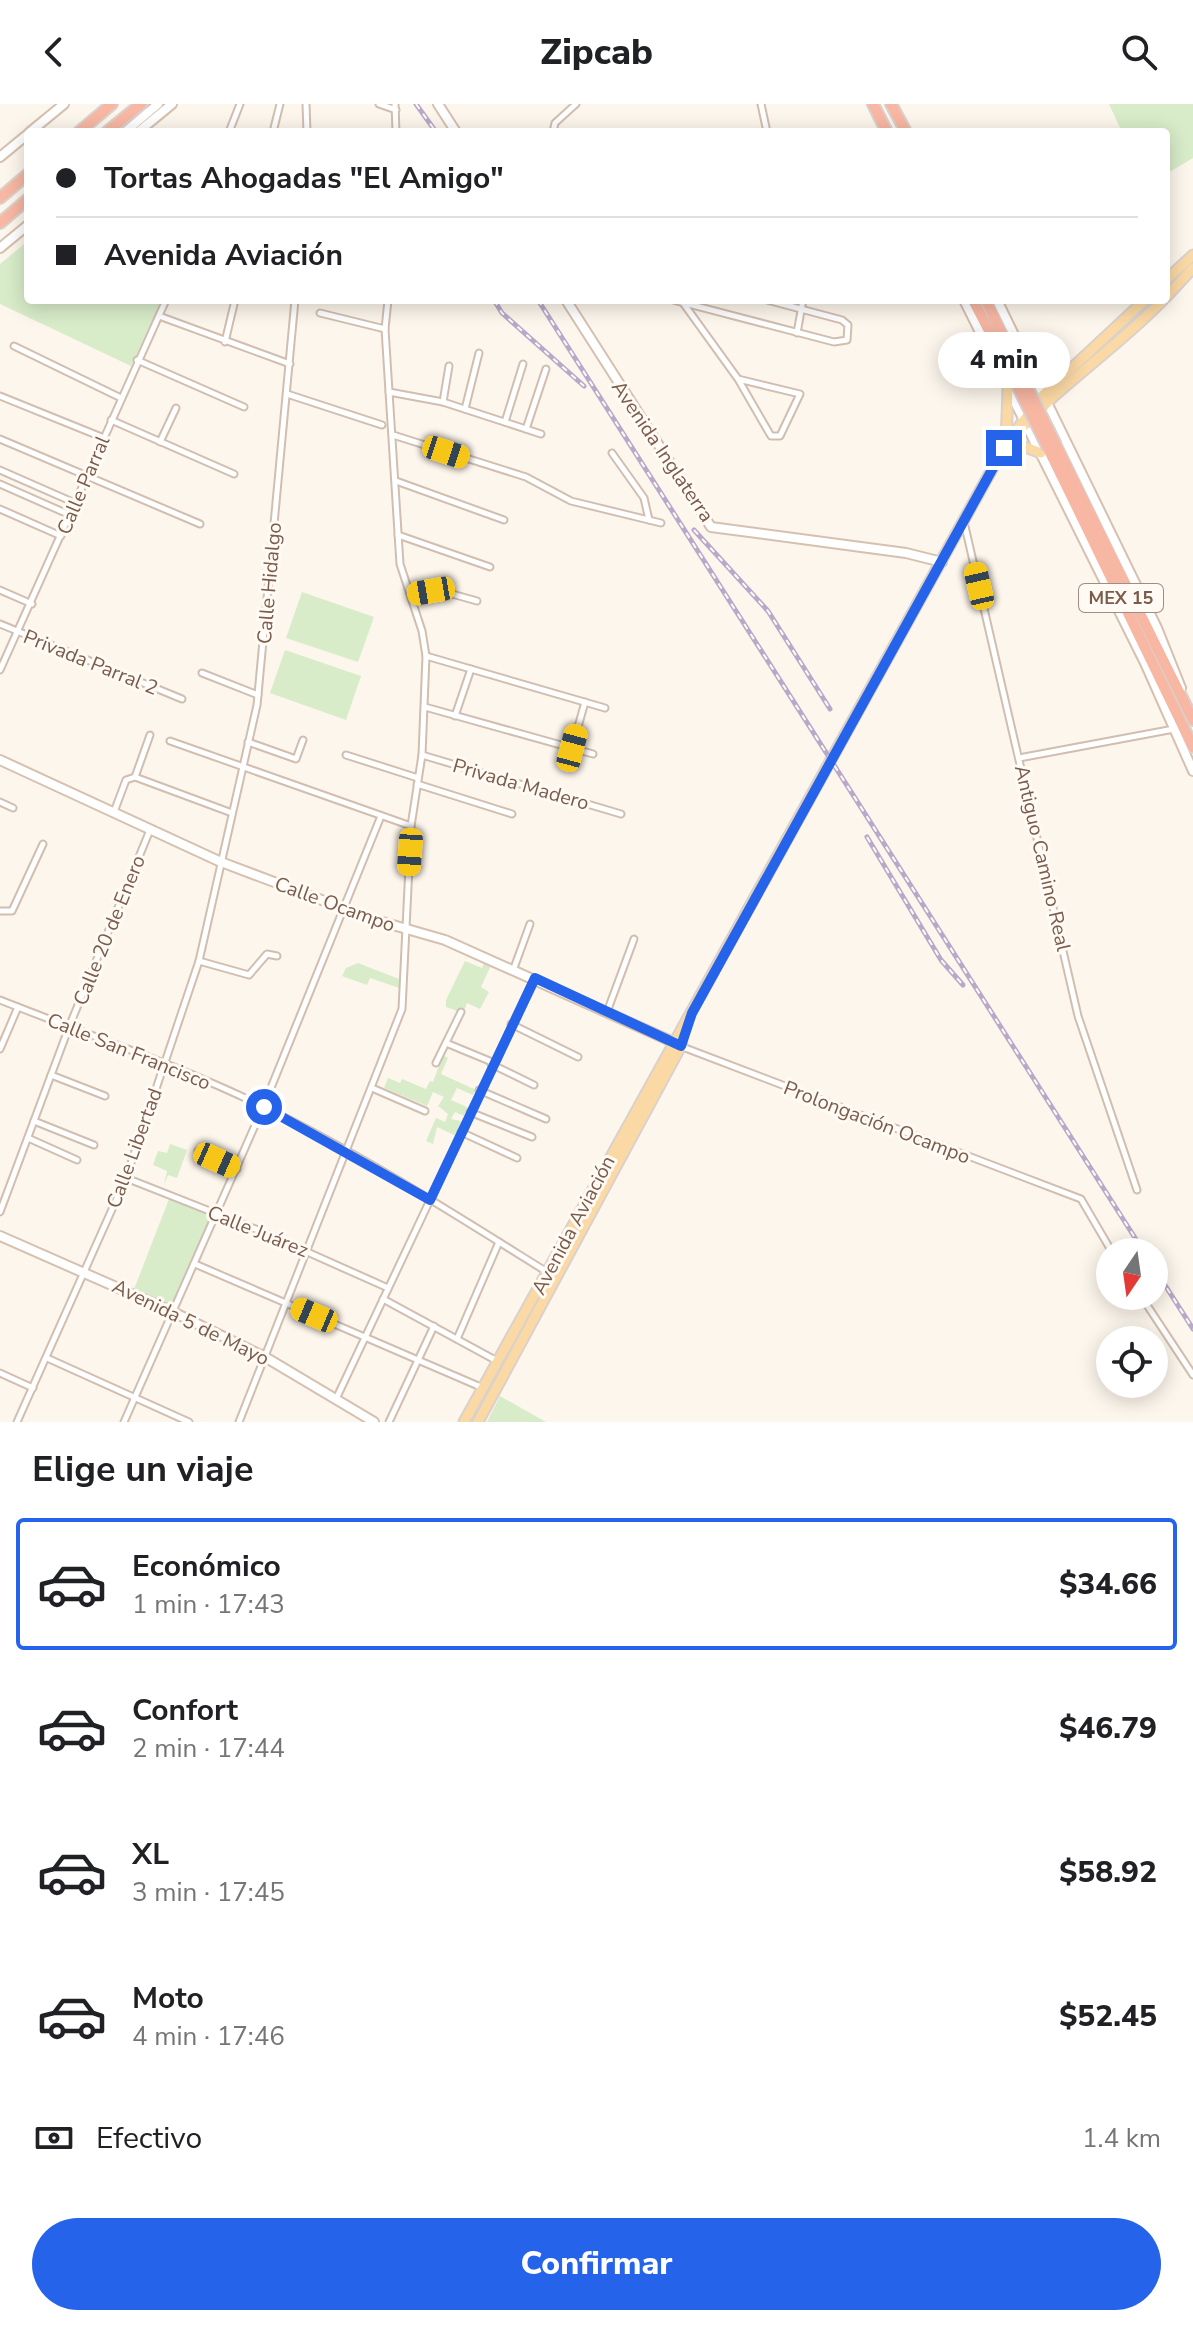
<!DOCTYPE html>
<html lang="es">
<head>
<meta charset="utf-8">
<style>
	:root { --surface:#fff; --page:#f6f6f6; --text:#202124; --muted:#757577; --line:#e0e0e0; --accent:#2563eb }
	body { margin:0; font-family:"Nunito Sans",sans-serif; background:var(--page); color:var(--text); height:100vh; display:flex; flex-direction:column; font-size:30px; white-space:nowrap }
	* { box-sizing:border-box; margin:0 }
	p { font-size:26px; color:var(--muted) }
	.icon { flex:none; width:44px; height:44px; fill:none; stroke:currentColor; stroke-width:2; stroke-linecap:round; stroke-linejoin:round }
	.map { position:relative; height:1318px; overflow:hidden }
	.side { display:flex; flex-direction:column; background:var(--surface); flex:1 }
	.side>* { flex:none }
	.hud { position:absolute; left:24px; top:24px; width:1146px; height:176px; border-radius:8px; box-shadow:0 4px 20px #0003; display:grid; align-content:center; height:176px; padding:0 32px; background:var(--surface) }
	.needle { width:52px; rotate:193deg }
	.controls { position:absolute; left:1096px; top:1134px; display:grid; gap:16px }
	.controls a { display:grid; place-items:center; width:72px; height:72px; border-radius:50%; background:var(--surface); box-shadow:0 4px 20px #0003; font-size:40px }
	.end { position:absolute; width:36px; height:36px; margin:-18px; border:10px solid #2563eb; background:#fff; box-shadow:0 0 0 4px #fff }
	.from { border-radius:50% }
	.bubble { position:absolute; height:56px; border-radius:28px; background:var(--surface); box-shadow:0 4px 20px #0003; font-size:26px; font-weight:800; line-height:56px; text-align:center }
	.car { position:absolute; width:24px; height:48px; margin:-24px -12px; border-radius:10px; box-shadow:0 0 6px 2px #0007; background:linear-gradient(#f5c518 24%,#345 0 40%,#f5c518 0 76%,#345 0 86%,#f5c518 0) }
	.hud b { display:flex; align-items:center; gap:28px; height:76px; font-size:30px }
	.hud b+b { border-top:2px solid var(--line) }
	.hud i { width:20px; height:20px; background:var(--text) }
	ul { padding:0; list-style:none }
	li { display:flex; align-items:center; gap:24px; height:132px; margin:0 16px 12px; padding:0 16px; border:4px solid transparent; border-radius:8px }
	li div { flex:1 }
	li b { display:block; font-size:30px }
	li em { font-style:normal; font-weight:800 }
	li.current { border-color:var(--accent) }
	li>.icon { width:72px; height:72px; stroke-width:1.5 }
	h2 { padding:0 32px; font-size:36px; line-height:96px }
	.pay { display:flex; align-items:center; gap:20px; height:88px; padding:0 32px; font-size:30px }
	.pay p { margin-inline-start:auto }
	.primary-button { display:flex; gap:16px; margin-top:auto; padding:16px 32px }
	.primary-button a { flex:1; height:92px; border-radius:48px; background:var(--accent); color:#fff; font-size:32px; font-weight:800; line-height:92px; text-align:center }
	header { display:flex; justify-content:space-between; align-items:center; height:104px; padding:0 32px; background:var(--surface); font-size:36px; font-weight:800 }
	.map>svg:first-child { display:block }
	.green { fill:#d8ecc9 }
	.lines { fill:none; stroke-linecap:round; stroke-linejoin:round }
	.street-casing { stroke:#d1beb0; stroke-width:9 }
	.secondary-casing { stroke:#d6c0b0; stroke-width:12 }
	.primary-casing { stroke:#dad1cd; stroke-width:13 }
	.highway-casing { stroke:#dad1cd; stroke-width:14 }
	.street { stroke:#fff; stroke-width:5 }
	.secondary { stroke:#fff; stroke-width:8 }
	.primary { stroke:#fbd9a5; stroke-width:9 }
	.highway { stroke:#f7b7a3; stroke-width:10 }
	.rail-casing { stroke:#b9a8c9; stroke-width:5 }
	.rail { stroke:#fffaf3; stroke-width:2; stroke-dasharray:6; stroke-linecap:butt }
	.highway-bridge-casing { stroke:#dad1cd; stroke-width:14; stroke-linecap:butt }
	.highway-bridge { stroke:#f7b7a3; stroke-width:10 }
	.route { stroke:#2563eb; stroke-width:10 }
	.labels { text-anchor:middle; stroke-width:6; stroke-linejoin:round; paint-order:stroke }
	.shield { fill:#fffaf3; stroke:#a28b7f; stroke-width:2 }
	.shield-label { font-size:18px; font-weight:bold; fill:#7a5c4d }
	.street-label { font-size:20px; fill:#7a5c4d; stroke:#fffaf3 }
</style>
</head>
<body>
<header><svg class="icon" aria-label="back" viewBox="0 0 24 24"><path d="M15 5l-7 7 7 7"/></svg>Zipcab<svg class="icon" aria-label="search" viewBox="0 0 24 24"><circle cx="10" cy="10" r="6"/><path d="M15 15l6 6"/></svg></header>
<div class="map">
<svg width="1193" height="1318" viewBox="0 0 1193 1318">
	<rect width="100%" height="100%" fill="#fdf6ec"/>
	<!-- green -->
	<g class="green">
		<path d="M1109,0H1193V54L1166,70V28H1122Z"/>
		<path d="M28,137V196H162L131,262L0,200V160Z"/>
		<path d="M302,488L374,513L358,558L286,534Z"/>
		<path d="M285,546L361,572L346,616L270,589Z"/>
		<path d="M465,857L482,864L485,857L492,859L481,883L489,888L480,905L467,899L463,909L446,903V896Z"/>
		<path d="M358,859L399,875V884L370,874L367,881L342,872L346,864Z"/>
		<path d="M443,951L448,954L441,970L476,986L473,991L457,984L451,996L467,1003L464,1012L455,1008L451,1015L461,1017L456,1032L437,1023L433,1040L426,1037L436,1014L445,1018L448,1010L438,1002L444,993L433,988L427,1002L384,984L388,974L400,979L402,975L426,985L430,977L433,978Z"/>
		<path d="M170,1040L187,1046L177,1074L168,1071L164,1081L167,1067L153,1061L158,1047L167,1049Z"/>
		<path d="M169,1095L214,1112L172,1205L133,1188Z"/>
		<path d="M500,1292L546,1318H487Z"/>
	</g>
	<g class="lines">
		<defs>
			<g id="street">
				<path d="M306,0L307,28"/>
				<path d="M379,0L396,6"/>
				<path d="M395,0L396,28"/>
				<path d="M761,0L767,28"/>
				<path d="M229,28L240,0"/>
				<path d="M273,28L280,0"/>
				<path d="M553,28L555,19L576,0"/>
				<path d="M673,196L834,238L847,236L848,221L842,216L767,196"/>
				<path d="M681,196L738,275L771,332H780L800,290L738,275"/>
				<path d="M320,209L385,225"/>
				<path d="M159,212L290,260"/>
				<path d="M797,229L803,196"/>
				<path d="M225,238L235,196"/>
				<path d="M14,242L121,294"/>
				<path d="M137,256L244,303"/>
				<path d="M389,288L443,298L541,330"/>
				<path d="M287,290L382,321"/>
				<path d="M0,292L104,334"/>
				<path d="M443,298L449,262"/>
				<path d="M465,305L479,249"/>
				<path d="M111,316L234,370"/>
				<path d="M505,318L523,260"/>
				<path d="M526,325L546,265"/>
				<path d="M393,331L526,373L571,397L661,419"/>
				<path d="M0,335L200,420"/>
				<path d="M160,338L176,304"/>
				<path d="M612,349L644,394L649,416"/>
				<path d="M0,366L75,399"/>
				<path d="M396,377L504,416"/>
				<path d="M0,380L70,411"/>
				<path d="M0,405L61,432"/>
				<path d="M964,418L1078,912L1137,1086"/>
				<path d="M398,431L490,463"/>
				<path d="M0,486L32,500"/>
				<path d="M410,490L445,488L477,497"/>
				<path d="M0,520L182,595"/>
				<path d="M426,552L605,604"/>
				<path d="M0,566L166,196"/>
				<path d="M202,569L258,591"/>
				<path d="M425,603L593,650"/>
				<path d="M455,612L471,565"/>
				<path d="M170,637L411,722"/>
				<path d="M248,638L296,655L303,636"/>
				<path d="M572,644L585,598"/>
				<path d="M346,651L418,674"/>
				<path d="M422,651L621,710"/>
				<path d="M1019,654L1174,625"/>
				<path d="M135,673L232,709"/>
				<path d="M417,680L512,710"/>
				<path d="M0,698L13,704"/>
				<path d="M114,708L126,676L135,673L150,631"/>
				<path d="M0,807H12L43,740"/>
				<path d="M199,857L249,871L267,850L277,852"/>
				<path d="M514,864L530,820"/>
				<path d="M0,896C88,931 178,961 264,1003C362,1051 454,1110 547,1168"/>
				<path d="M607,908L634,835"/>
				<path d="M511,920L578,953"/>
				<path d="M446,939L492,958"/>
				<path d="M680,942L1081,1095L1112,1148"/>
				<path d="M0,945L18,903"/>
				<path d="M436,959L461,908"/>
				<path d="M491,960L534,981"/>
				<path d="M51,971L105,992"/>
				<path d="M372,984L425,1007"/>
				<path d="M479,986L546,1015"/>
				<path d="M470,1008L532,1033"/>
				<path d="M34,1017L94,1041"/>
				<path d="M461,1028L517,1054"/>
				<path d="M28,1034L77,1056"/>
				<path d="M198,1047L237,1065"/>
				<path d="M126,1074L258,1126L388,1184"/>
				<path d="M0,1108L69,923L150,726"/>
				<path d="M195,1160L483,1284"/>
				<path d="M1141,1192L1193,1271"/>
				<path d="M383,1195L497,1257"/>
				<path d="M457,1235L499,1138"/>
				<path d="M47,1254L189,1318"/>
				<path d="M0,1269L33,1284"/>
				<path d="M336,1295L534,876"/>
				<path d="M17,1318L126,1074L199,857L257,601L295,196"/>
				<path d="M124,1318L264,1001L381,712"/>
				<path d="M239,1318L402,905L411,722L422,651L426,552L422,527L400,460L385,225L388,196"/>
				<path d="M389,1318L434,1222"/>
			</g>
			<g id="secondary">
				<path d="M438,0L456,28"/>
				<path d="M30,28L64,0"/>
				<path d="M125,28L158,0"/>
				<path d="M138,28L172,0"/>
				<path d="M0,53L28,30"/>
				<path d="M0,144L28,121"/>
				<path d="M566,196L711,423L906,449L942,458"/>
				<path d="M964,196L1145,559L1193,667"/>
				<path d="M997,196L1157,524L1181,584"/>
				<path d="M0,656L221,758L372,815L445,836L673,938"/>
				<path d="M0,1132L173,1208L265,1253L374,1318"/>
			</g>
			<g id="primary">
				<path d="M1166,176L1193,151"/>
				<path d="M1166,193L1193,164"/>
				<path d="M1017,325C1033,320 1042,302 1054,292C1091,259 1129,231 1163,196"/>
				<path d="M1006,338L1008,286"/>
				<path d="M1002,352L1025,343L1041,349"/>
				<path d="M464,1318L1006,340L1043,291L1145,196"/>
				<path d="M478,1318L681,942L683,926"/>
			</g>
			<g id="highway">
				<path d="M873,0L887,28"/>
				<path d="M891,0L906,28"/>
				<path d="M79,28L112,0"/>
				<path d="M107,28L141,0"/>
				<path d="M0,94L28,70"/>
				<path d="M0,119L28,95"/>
				<path d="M973,196L1011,269"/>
				<path d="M986,196L1019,267"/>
				<path d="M1056,341L1193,616"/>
				<path d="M1048,344L1193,643"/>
			</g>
		</defs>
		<!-- street casing -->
		<use href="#street" class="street-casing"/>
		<!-- secondary casing -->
		<use href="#secondary" class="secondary-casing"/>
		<!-- primary casing -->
		<use href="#primary" class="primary-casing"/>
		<!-- highway casing -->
		<use href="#highway" class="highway-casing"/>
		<!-- street -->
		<use href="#street" class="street"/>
		<!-- secondary -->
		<use href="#secondary" class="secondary"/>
		<!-- primary -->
		<use href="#primary" class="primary"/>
		<!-- highway -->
		<use href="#highway" class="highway"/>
		<defs>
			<g id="rail">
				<path d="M416,0L436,28"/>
				<path d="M494,196L502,209L584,282"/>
				<path d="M538,196L1144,1148"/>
				<path d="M694,426L768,507L830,605"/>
				<path d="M867,733L941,856L963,881"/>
				<path d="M1154,1164L1193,1225"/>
			</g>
		</defs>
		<!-- rail casing -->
		<use href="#rail" class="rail-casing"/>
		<!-- rail -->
		<use href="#rail" class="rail"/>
		<defs>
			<g id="highway-bridge">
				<path d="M1019,267L1056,341"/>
				<path d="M1011,269L1048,344"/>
			</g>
		</defs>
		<!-- highway-bridge casing -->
		<use href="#highway-bridge" class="highway-bridge-casing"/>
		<!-- highway-bridge -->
		<use href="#highway-bridge" class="highway-bridge"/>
	</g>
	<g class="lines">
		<!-- route -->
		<path class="route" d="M264,1003L430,1096L535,874L681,942L692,909L1004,344"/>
	</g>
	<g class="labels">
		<!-- shield labels -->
		<rect class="shield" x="1079" y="480" width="84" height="28" rx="6"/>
		<g class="shield-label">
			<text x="1121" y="500">MEX 15</text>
		</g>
		<!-- street labels -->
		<g class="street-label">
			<text transform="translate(663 347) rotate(56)" y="7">Avenida Inglaterra</text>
			<text transform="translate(83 381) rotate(-67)" y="7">Calle Parral</text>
			<text transform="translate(269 479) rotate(-85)" y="7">Calle Hidalgo</text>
			<text transform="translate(91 558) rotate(22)" y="7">Privada Parral 2</text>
			<text transform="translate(521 680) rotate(16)" y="7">Privada Madero</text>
			<text transform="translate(1043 754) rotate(77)" y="7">Antiguo Camino Real</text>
			<text transform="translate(335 800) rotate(20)" y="7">Calle Ocampo</text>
			<text transform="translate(109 826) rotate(-68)" y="7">Calle 20 de Enero</text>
			<text transform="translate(129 947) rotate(22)" y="7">Calle San Francisco</text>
			<text transform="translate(877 1018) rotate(21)" y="7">Prolongación Ocampo</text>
			<text transform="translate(134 1044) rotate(-70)" y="7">Calle Libertad</text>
			<text transform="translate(573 1121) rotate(-62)" y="7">Avenida Aviación</text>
			<text transform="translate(258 1127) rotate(22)" y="7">Calle Juárez</text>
			<text transform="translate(191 1218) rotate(26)" y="7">Avenida 5 de Mayo</text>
		</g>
	</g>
</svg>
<div class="controls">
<a><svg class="needle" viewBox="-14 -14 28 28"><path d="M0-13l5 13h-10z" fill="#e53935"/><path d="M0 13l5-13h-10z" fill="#757577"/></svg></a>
<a><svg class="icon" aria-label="locate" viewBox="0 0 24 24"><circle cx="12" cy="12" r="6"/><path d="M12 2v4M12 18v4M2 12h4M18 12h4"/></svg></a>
</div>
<i class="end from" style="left:264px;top:1003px"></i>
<i class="end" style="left:1004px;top:344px"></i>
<div class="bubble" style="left:938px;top:228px;width:132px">4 min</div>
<i class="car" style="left:446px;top:348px;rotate:108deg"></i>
<i class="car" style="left:979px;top:482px;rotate:347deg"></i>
<i class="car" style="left:431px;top:487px;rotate:260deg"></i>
<i class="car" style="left:572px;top:644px;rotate:15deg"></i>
<i class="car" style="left:410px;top:748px;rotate:184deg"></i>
<i class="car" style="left:217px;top:1056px;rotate:114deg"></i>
<i class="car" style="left:314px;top:1211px;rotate:293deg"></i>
<div class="hud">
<b><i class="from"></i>Tortas Ahogadas &quot;El Amigo&quot;</b>
<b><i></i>Avenida Aviación</b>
</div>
</div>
<section class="side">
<h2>Elige un viaje</h2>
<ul>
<li class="current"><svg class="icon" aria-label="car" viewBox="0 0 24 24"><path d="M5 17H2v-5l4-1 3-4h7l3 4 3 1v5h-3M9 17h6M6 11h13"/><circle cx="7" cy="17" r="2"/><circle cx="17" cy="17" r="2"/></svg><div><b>Económico</b><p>1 min · 17:43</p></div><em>$34.66</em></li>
<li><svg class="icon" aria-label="car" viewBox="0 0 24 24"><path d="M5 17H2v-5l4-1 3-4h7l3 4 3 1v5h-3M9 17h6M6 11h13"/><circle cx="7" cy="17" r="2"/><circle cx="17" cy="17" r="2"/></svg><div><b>Confort</b><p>2 min · 17:44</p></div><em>$46.79</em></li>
<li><svg class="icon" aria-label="car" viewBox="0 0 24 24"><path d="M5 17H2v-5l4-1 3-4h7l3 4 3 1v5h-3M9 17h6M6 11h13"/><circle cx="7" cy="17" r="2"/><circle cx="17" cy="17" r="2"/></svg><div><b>XL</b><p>3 min · 17:45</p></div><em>$58.92</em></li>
<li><svg class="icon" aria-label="car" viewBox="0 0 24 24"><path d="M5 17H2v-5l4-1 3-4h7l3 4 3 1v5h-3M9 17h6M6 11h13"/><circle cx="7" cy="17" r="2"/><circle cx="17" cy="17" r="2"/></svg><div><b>Moto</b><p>4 min · 17:46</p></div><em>$52.45</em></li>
</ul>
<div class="pay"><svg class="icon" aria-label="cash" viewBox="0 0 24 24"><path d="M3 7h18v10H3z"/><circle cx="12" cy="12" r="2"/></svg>Efectivo<p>1.4 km</p></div>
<div class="primary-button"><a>Confirmar</a></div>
</section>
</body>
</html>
